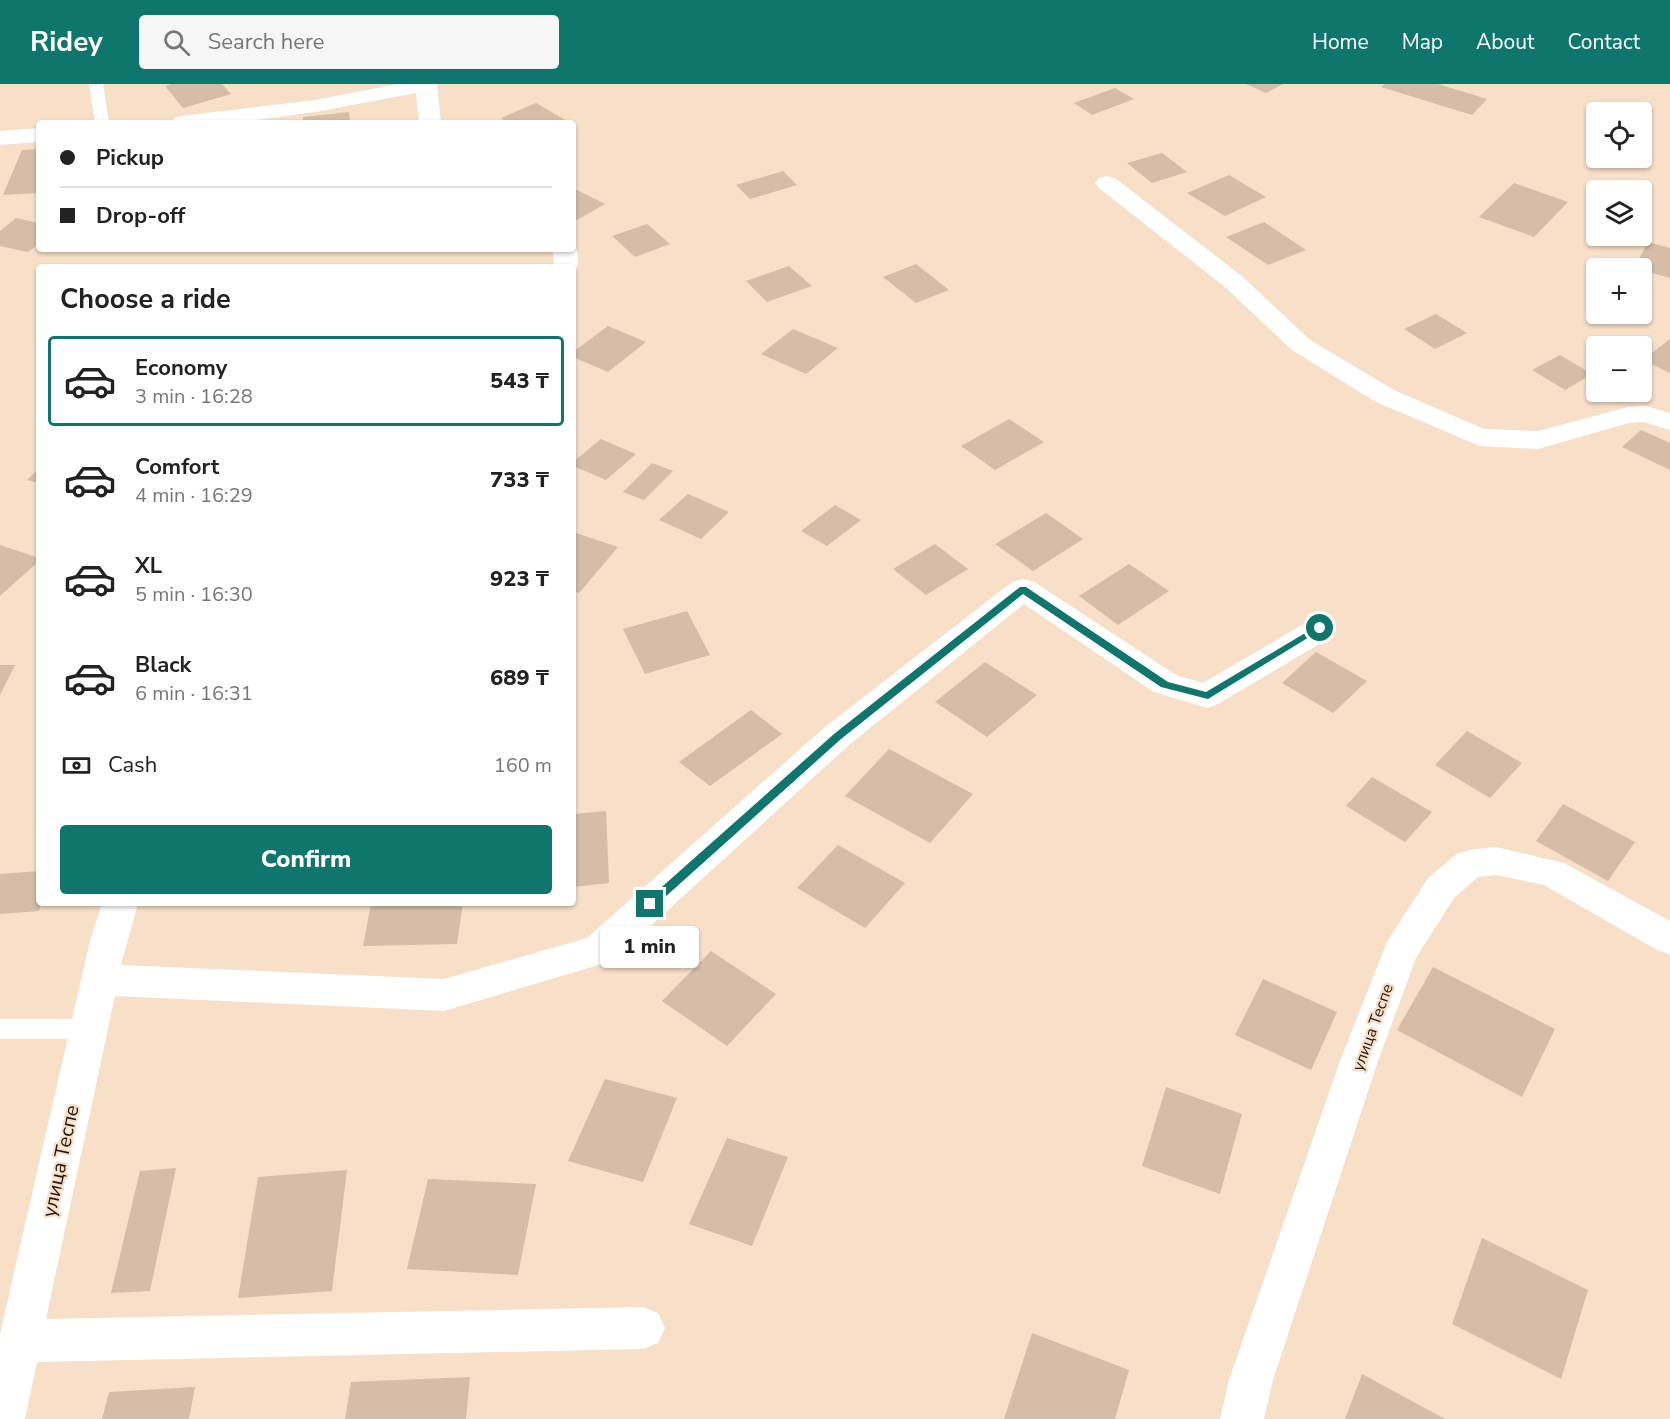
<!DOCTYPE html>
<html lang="en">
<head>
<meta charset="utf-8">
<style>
	:root { --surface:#fff; --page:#f6f6f6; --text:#222; --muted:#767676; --line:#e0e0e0; --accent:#0f766e }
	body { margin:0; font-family:"Nunito Sans",sans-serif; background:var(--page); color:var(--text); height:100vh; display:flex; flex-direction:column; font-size:22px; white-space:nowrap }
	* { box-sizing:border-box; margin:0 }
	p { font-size:20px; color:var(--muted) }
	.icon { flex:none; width:33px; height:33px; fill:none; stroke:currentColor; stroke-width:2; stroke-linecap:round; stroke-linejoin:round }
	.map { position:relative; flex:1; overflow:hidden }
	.sheet { position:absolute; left:36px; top:180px; width:540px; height:642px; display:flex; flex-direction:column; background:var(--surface); border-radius:6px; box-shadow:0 2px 4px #0004 }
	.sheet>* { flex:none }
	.guide { position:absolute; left:36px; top:36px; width:540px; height:132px; border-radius:6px; box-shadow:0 2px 4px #0004; display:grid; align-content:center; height:132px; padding:0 24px; background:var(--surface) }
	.tools { position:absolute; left:1586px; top:18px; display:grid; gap:12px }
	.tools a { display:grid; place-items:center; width:66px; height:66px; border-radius:6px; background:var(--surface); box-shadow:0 2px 4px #0004; font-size:30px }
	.end { position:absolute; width:27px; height:27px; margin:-14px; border:8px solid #0f766e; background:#fff; box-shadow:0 0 0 3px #fff }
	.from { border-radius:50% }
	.bubble { position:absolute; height:42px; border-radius:6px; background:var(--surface); box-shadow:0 2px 4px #0004; font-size:20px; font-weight:800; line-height:42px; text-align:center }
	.guide b { display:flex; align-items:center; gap:21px; height:57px; font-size:22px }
	.guide b+b { border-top:2px solid var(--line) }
	.guide i { width:15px; height:15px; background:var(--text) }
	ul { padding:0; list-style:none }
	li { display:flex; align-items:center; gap:18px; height:90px; margin:0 12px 9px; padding:0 12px; border:3px solid transparent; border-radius:6px }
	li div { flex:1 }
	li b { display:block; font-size:22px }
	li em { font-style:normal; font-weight:800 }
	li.current { border-color:var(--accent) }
	li>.icon { width:54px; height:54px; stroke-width:1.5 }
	h2 { padding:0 24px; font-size:27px; line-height:72px }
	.pay { display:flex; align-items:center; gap:15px; height:66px; padding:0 24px; font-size:22px }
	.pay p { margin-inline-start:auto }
	.primary-button { display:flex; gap:12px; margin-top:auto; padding:12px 24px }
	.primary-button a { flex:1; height:69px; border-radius:6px; background:var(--accent); color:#fff; font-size:24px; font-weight:800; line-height:69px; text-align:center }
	header { display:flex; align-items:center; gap:36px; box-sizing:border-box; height:84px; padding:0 30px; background:var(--accent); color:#fff }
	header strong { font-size:28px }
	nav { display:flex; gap:33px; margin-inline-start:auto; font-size:21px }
	.search { width:420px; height:54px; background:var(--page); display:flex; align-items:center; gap:15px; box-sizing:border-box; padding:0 21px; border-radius:6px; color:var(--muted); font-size:22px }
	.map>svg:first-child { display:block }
	.building { fill:#d5bda7 }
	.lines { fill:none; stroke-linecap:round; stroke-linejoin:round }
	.service { fill:#fff; fill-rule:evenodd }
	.minor { fill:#fff; fill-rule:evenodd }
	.route { fill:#0f766e }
	.labels { text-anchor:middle; stroke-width:4.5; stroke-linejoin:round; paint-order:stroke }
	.street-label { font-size:16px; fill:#211911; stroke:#f7dfc8 }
	.near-street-label { font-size:20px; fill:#211911; stroke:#f7dfc8 }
</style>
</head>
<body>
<header>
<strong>Ridey</strong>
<div class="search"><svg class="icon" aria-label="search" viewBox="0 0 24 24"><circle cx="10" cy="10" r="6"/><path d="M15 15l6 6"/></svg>Search here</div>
<nav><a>Home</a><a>Map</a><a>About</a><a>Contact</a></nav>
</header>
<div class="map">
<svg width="1670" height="1335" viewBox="0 0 1670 1335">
	<rect width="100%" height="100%" fill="#f7dfc8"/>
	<!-- building -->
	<g class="building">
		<path d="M171,0H222L231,10L183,24L165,2Z"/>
		<path d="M1246,0H1283L1266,9Z"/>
		<path d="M1385,0H1438L1487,15L1472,31L1381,3Z"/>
		<path d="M1115,4L1134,15L1092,31L1074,19Z"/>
		<path d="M536,19L567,37L562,39H509L501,34Z"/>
		<path d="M349,28L350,39H303V33Z"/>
		<path d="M39,65V109L3,111L22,66Z"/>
		<path d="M1162,69L1187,88L1152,99L1127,79Z"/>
		<path d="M783,87L797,101L750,115L736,101Z"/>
		<path d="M1229,91L1266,113L1225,132L1187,109Z"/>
		<path d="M1514,99L1568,118L1534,153L1479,133Z"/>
		<path d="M575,105L605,120L577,136L573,134V106Z"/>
		<path d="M16,134L39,139V160L28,168L0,162V147Z"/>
		<path d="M1264,138L1306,166L1268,181L1226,153Z"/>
		<path d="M647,140L670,160L635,173L612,152Z"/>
		<path d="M1648,158L1670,164V194L1634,184Z"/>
		<path d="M916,180L949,206L916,219L883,193Z"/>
		<path d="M789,182L812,202L767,218L746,197Z"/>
		<path d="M1436,230L1467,249L1435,265L1404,245Z"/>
		<path d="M608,242L646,258L608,288L573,273V268Z"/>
		<path d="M793,245L838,264L806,290L761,270Z"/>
		<path d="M1670,255V289L1643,276Z"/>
		<path d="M1560,271L1592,290L1565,306L1532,286Z"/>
		<path d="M1009,335L1044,358L995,386L961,362Z"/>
		<path d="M1641,346L1670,359V386L1622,363Z"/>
		<path d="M601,355L636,370L606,396L573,382V378Z"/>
		<path d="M652,379L673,387L644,416L623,408Z"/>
		<path d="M39,384V399L27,396Z"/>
		<path d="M688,410L729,428L701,455L659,436Z"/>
		<path d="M835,421L861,436L827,462L801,447Z"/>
		<path d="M1046,429L1083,455L1033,487L995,460Z"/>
		<path d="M573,448L618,463L579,509L573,507Z"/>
		<path d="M935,460L968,485L926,511L893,485Z"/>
		<path d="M0,461L39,474V477L0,512Z"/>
		<path d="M1129,480L1169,507L1118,541L1079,512Z"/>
		<path d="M687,527L710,571L645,590L623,545Z"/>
		<path d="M1316,568L1367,597L1333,629L1282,599Z"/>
		<path d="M985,578L1037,611L987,653L935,618Z"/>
		<path d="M0,581H15L0,611Z"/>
		<path d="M751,626L782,650L710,702L679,678Z"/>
		<path d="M1467,647L1522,679L1490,714L1435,681Z"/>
		<path d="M889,665L973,710L930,759L845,712Z"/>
		<path d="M1372,693L1432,728L1405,758L1346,722Z"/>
		<path d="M1563,720L1635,758L1608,797L1536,757Z"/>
		<path d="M606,727L609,799L573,803V730Z"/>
		<path d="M838,761L905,799L865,844L797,804Z"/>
		<path d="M39,787V819H42L39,827L0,830V790Z"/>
		<path d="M371,819H463L457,860L363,862Z"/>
		<path d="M711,867L776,910L727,962L662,917Z"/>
		<path d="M1433,883L1555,945L1522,1013L1397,946Z"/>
		<path d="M1263,895L1337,928L1311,986L1235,951Z"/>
		<path d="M605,995L677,1014L643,1098L568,1077Z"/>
		<path d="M1166,1003L1242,1030L1220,1110L1142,1082Z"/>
		<path d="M727,1054L788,1073L752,1162L689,1140Z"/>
		<path d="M176,1084L150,1207L111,1209L140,1087Z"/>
		<path d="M347,1086L332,1207L238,1214L258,1093Z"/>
		<path d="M428,1095L536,1100L518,1191L407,1185Z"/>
		<path d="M1482,1154L1588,1206L1561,1295L1452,1240Z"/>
		<path d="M1032,1249L1129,1286L1115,1335H1004Z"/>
		<path d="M1362,1290L1445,1335H1345Z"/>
		<path d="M470,1293L466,1335H345L351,1298Z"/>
		<path d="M195,1303L189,1335H102L109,1308Z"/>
	</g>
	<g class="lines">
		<!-- service -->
		<g class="service">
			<path d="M89,0H103L109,39H95Z"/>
			<path d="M0,935H89L98,938L101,945L98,952L89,955H0Z"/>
		</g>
		<!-- minor -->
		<g class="minor">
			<path d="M397,0H437L441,39H419L416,9L315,28L233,39H171L174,34L182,32L315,16Z"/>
			<path d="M39,44V58L0,61V47Z"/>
			<path d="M1107,92L1115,94L1243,193L1310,256L1394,306L1484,345L1538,347L1628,323L1646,322L1670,329V346L1644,338L1629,339L1538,365L1480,362L1376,318L1292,266L1225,203L1099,104L1095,99L1099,94Z"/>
			<path d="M574,160C579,168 580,180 575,188L573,183H554L553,165H573Z"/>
			<path d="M1023,495L1034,498L1176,591L1203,599L1309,537L1320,534L1331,537L1335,545L1331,553L1218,620L1207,624L1154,608L1024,520L849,661L612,877L444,927L115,912L46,1235L643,1223L658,1229L665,1244L658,1259L643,1265L37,1278L25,1335H0V1250L90,857L102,819H138L121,881L444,895L587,854L825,643L1012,498Z"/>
			<path d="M1496,763L1564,779L1670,837V870L1657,866L1544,801L1496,791L1478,793L1454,814L1416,874L1378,977L1273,1296L1264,1335H1220L1229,1296L1340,977L1387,858L1428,794L1457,770L1469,766Z"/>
		</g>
	</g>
	<!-- route -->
	<path class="route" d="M1020,503H1026L1168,598L1206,608L1317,542H1323L1324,544L1208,615L1161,603L1023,510L841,655L654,823H646V817L834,650Z"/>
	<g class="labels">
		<!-- street labels -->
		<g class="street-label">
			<text transform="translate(1372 943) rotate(-70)" y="6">улица Теспе</text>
		</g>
		<!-- near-street labels -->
		<g class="near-street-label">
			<text transform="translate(60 1077) rotate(-78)" y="7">улица Теспе</text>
		</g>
	</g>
</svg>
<div class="tools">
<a><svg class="icon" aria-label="locate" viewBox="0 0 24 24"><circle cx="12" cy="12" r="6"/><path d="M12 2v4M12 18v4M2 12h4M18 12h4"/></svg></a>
<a><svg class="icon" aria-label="layers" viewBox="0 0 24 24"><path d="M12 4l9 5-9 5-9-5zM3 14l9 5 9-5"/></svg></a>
<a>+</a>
<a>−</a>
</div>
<i class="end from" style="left:1320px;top:544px"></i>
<i class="end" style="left:650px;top:820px"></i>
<div class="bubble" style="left:600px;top:842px;width:99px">1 min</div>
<div class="guide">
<b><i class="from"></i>Pickup</b>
<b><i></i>Drop-off</b>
</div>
<section class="sheet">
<h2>Choose a ride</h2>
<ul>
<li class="current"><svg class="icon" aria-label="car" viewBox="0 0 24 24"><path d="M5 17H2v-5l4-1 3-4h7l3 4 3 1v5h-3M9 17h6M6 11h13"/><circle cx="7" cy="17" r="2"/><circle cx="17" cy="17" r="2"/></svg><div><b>Economy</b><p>3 min · 16:28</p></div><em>543 ₸</em></li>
<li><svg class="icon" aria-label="car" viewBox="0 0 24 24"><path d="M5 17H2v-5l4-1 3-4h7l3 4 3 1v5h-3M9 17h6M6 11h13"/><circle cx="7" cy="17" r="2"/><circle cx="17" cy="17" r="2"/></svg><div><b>Comfort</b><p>4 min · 16:29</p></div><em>733 ₸</em></li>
<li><svg class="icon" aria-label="car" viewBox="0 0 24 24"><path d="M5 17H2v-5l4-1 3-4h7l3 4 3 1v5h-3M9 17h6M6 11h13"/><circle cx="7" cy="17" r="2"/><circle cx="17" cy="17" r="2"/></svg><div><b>XL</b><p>5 min · 16:30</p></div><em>923 ₸</em></li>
<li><svg class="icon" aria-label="car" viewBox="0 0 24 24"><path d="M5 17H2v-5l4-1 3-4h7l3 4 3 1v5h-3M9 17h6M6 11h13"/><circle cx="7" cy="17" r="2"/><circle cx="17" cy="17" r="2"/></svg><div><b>Black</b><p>6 min · 16:31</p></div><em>689 ₸</em></li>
</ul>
<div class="pay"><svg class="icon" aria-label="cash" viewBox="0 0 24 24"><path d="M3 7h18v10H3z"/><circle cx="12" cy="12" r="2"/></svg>Cash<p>160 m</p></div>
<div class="primary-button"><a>Confirm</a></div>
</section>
</div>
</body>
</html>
